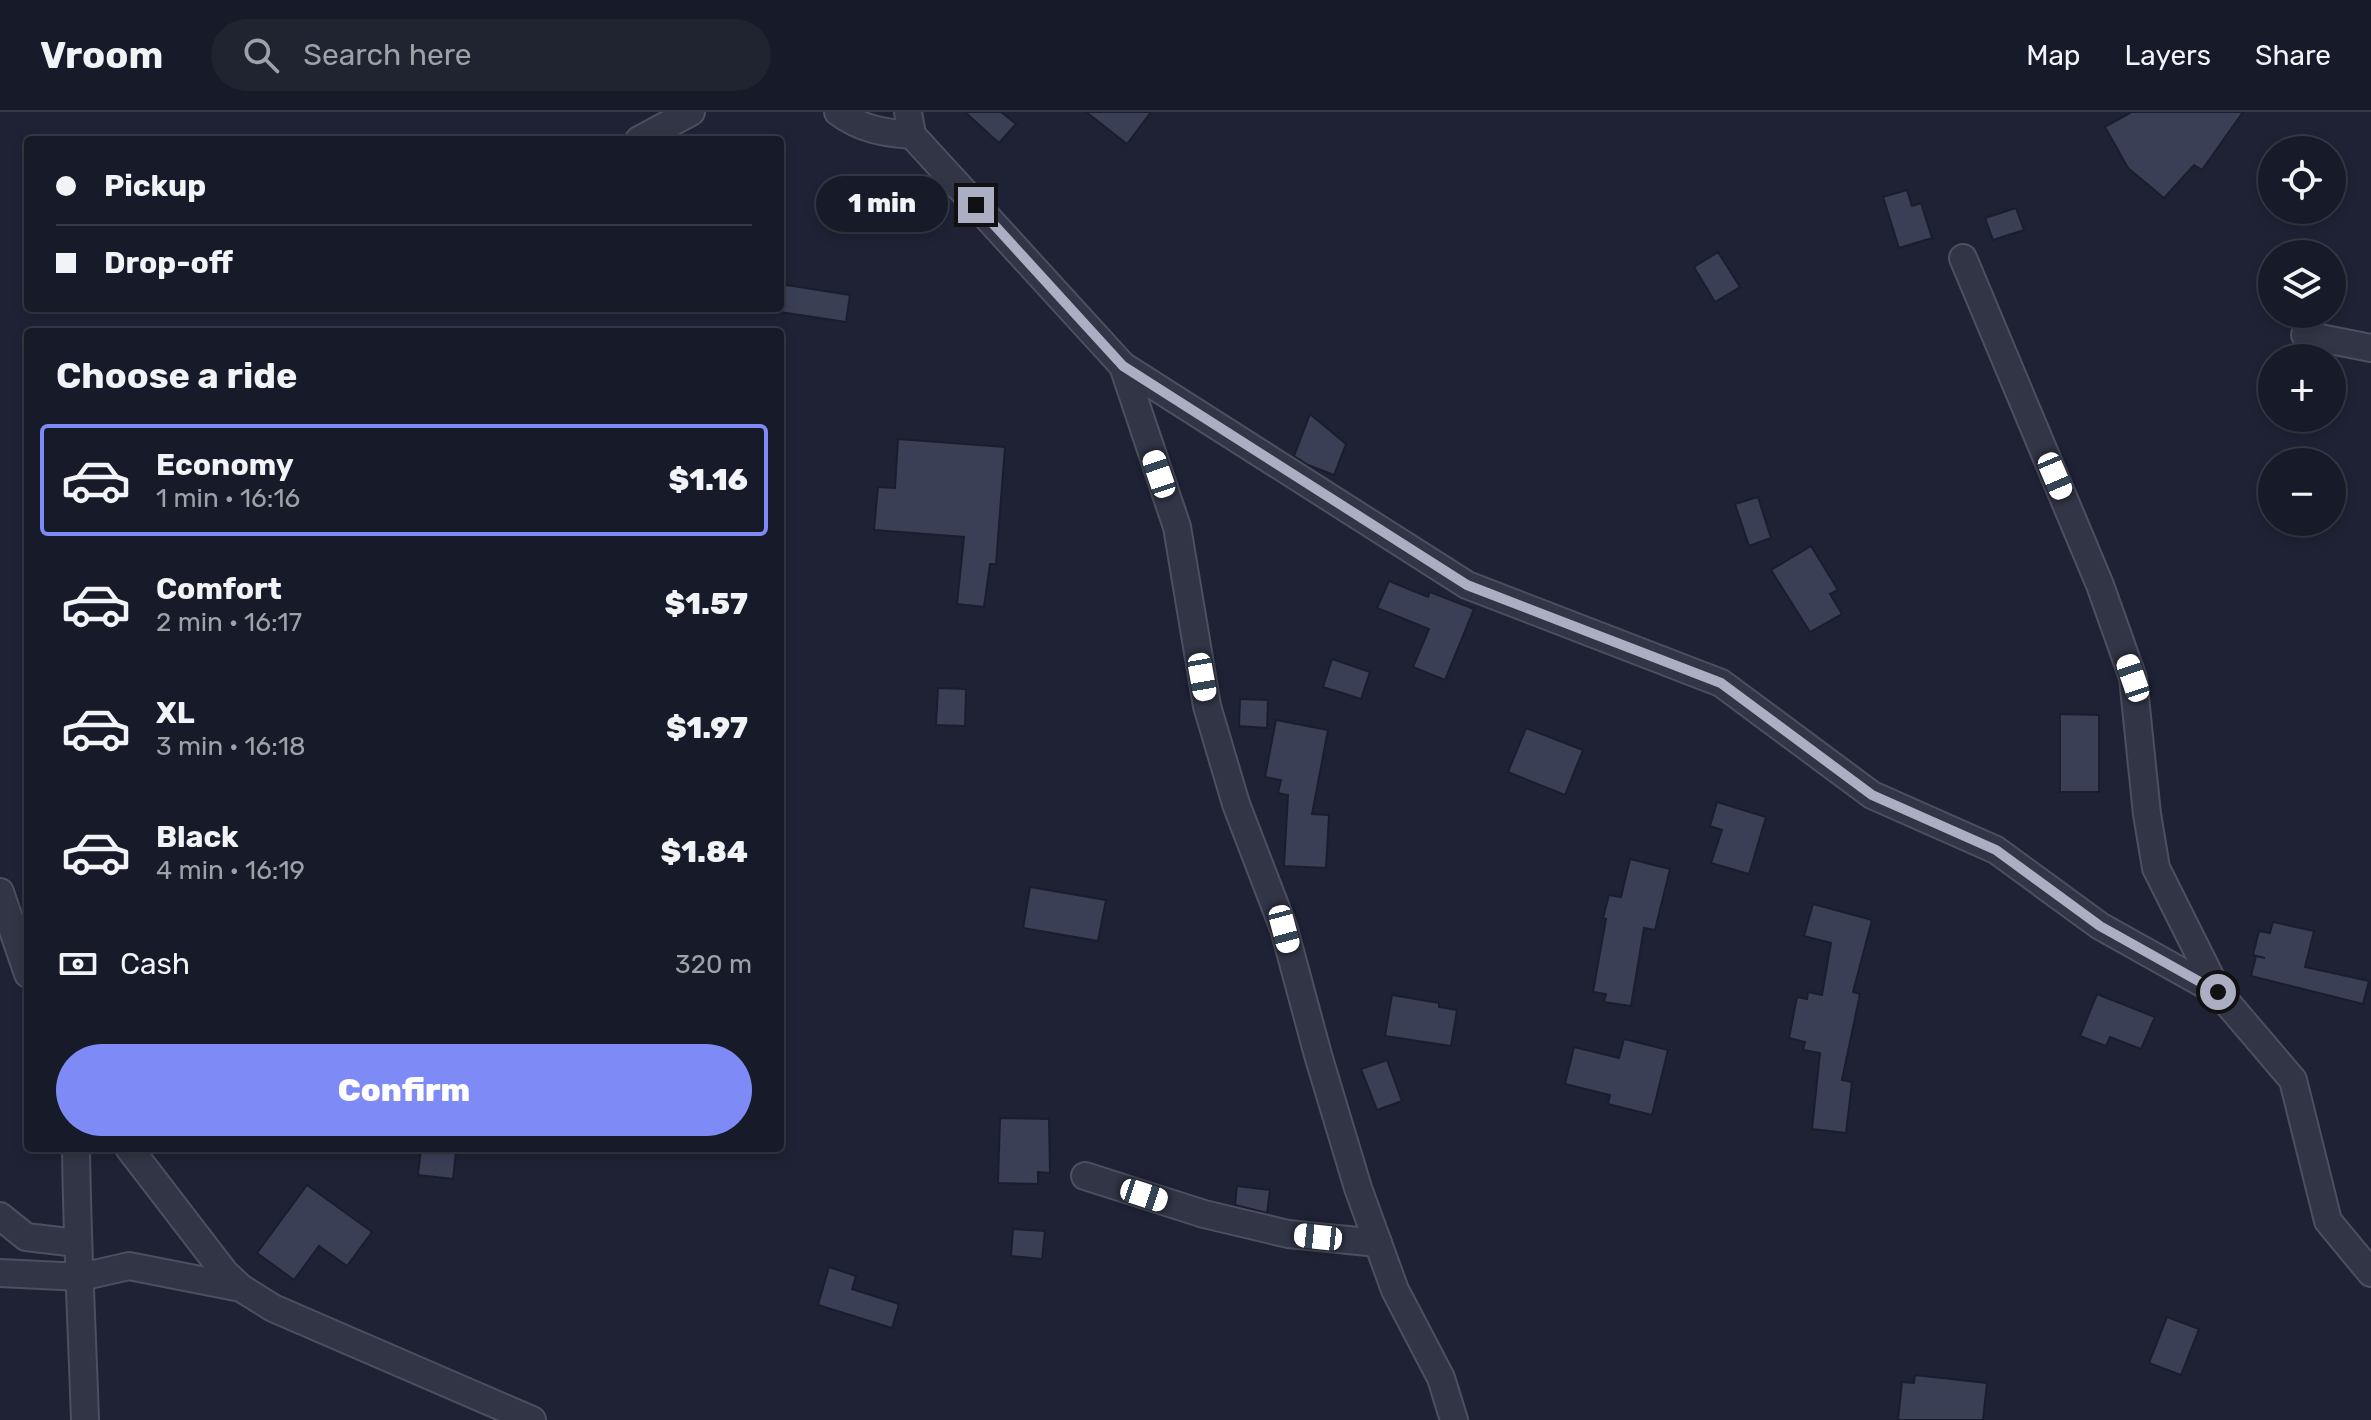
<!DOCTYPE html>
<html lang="en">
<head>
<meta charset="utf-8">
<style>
	:root { --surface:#171a28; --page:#202330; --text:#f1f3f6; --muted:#9ea1a8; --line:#363845; --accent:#7e8bf6 }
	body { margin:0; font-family:Rubik,sans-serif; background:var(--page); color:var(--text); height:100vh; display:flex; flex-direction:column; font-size:30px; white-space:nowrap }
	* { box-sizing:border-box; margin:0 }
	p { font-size:26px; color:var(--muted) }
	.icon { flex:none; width:44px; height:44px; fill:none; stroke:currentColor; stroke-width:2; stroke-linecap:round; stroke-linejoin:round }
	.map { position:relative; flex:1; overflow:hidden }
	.details { position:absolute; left:24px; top:216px; width:760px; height:824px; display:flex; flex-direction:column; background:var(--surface); border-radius:8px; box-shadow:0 4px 12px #0003,0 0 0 2px var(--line) }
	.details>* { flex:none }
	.hud { position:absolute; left:24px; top:24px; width:760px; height:176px; border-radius:8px; box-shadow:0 4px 12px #0003,0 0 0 2px var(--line); display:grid; align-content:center; height:176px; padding:0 32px; background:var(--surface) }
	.controls { position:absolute; left:2258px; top:24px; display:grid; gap:16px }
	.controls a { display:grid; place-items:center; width:88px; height:88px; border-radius:50%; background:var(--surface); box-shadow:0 4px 12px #0003,0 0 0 2px var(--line); font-size:40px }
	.end { position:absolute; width:36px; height:36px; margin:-18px; border:10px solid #acafc3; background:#111; box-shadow:0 0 0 4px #111 }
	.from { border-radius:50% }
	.bubble { position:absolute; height:56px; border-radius:28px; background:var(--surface); box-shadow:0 4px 12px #0003,0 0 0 2px var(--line); font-size:26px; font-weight:800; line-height:56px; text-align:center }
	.car { position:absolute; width:24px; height:48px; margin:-24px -12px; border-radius:10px; box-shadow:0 0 6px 2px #0007; background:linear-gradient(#fff 24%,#345 0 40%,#fff 0 76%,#345 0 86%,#fff 0) }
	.hud b { display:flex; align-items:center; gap:28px; height:76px; font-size:30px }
	.hud b+b { border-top:2px solid var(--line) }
	.hud i { width:20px; height:20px; background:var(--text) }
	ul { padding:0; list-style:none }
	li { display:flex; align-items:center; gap:24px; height:112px; margin:0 16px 12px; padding:0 16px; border:4px solid transparent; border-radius:8px }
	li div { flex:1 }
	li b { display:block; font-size:30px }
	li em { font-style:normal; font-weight:800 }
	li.selected { border-color:var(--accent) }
	li>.icon { width:72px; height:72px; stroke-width:1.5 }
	h2 { padding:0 32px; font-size:36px; line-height:96px }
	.pay { display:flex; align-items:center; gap:20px; height:88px; padding:0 32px; font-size:30px }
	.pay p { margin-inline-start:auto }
	.button { display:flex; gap:16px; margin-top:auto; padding:16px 32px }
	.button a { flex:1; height:92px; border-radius:48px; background:var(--accent); color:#fff; font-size:32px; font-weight:800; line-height:92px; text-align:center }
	header { display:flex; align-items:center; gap:48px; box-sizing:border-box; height:112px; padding:0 40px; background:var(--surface); border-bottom:2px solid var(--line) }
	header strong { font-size:38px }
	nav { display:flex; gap:44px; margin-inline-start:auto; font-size:28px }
	.search { width:560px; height:72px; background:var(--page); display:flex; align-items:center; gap:20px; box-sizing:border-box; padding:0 28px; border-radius:44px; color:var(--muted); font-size:30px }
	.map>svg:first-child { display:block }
	.building { fill:#3b3f56; stroke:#1a1d2c; stroke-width:2 }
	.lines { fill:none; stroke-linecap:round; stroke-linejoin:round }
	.street-casing { stroke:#4d4f61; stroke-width:30 }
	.street { stroke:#323546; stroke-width:26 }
	.route { stroke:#acafc3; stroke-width:10 }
</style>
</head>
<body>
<header>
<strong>Vroom</strong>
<div class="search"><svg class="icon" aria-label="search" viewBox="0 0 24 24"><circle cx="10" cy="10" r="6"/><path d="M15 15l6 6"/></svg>Search here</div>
<nav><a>Map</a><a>Layers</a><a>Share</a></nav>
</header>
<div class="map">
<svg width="2371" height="1308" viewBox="0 0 2371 1308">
	<rect width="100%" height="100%" fill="#1f2235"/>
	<!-- building -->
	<g class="building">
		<path d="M965,0H1001L1016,12L999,31Z"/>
		<path d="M1086,0H1151L1127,32Z"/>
		<path d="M2132,0H2243L2202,58L2194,53L2164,86L2128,56L2105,15Z"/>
		<path d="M1907,78L1912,94L1921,91L1932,126L1899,136L1883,85Z"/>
		<path d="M2016,96L2024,118L1993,128L1985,106Z"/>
		<path d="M1718,140L1740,175L1715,190L1694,155Z"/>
		<path d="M780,172L850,183L846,210L780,200Z"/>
		<path d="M1310,302L1346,332L1334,363L1308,353L1294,344Z"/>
		<path d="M898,327L1005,335L996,452H990L984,495L957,492L964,425L874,418L878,375L895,376Z"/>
		<path d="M1758,385L1771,426L1749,434L1735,392Z"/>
		<path d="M1811,434L1838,478L1830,482L1842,502L1810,520L1771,458Z"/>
		<path d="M1389,469L1428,485L1430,480L1474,497L1445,568L1413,555L1429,517L1377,496Z"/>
		<path d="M1332,547L1370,560L1361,587L1323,575Z"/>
		<path d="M938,576L966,577L965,614L936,613Z"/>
		<path d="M1240,587L1268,588L1267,616L1239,614Z"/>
		<path d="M2060,602L2099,603V680H2060Z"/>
		<path d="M1276,608L1328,618L1312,702L1329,703L1326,756L1284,754L1288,683L1278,681L1281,668L1265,665Z"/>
		<path d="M1526,616L1583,638L1565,683L1508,660Z"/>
		<path d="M1717,690L1766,705L1749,762L1711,751L1722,718L1710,714Z"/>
		<path d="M1630,747L1670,757L1655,818L1644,816L1631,894L1604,890L1606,882L1593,880L1606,807L1603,806L1609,783L1621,785Z"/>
		<path d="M1030,775L1106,788L1098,829L1023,816Z"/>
		<path d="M1813,792L1872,808L1853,880L1860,882L1842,968L1852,970L1846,1021L1812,1017L1820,941L1803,938L1805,930L1789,926L1797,885L1807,887L1808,880L1822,883L1831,831L1804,824Z"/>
		<path d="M2273,810L2314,819L2305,855L2369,869L2363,892L2251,864L2256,844L2265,846L2253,843L2259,819L2270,821Z"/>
		<path d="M2097,882L2155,905L2141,937L2110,925L2106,934L2080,924Z"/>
		<path d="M1392,883L1439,891V895L1457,898L1451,934L1385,924Z"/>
		<path d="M1624,927L1668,938L1652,1003L1608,992L1610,983L1565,972L1574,935L1619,946Z"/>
		<path d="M1387,948L1402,989L1377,998L1361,957Z"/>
		<path d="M1000,1006L1049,1007L1050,1061L1038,1060V1072L998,1071Z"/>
		<path d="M421,1036L456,1039L453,1067L418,1063Z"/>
		<path d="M307,1073L372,1120L347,1154L319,1134L294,1168L257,1141Z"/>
		<path d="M1237,1074L1270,1078L1267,1101L1235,1093Z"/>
		<path d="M1013,1117L1045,1119L1042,1147L1011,1144Z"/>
		<path d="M829,1155L856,1164L852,1177L899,1192L892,1216L818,1193Z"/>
		<path d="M2167,1205L2199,1217L2181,1263L2149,1251Z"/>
		<path d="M1915,1263L1987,1271L1983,1308H1898L1902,1270L1914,1271Z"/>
	</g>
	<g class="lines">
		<defs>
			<g id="street">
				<path d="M838,0C861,17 884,21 912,23"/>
				<path d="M908,0L912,23L1123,254L1467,473L1721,571L1872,683L1996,738L2100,814L2218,880L2293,968L2328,1109L2371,1161"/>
				<path d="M639,28L691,0"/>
				<path d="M1963,146L2100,473L2133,566L2147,702L2156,756L2218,880"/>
				<path d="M2305,223L2371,236"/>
				<path d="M1123,254L1177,415L1207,594L1236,692L1284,817L1318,943L1358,1076L1395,1178L1441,1266L1454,1308"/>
				<path d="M0,780L28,862"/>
				<path d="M76,1036C77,1127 82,1217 85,1308"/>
				<path d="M129,1036L225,1161L241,1176L273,1196L532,1308"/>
				<path d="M1085,1064L1204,1102L1288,1122L1378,1131"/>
				<path d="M0,1104L26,1125L77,1131"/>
				<path d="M0,1161L81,1165L129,1154L241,1176"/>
			</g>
		</defs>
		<!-- street casing -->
		<use href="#street" class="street-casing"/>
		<!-- street -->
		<use href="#street" class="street"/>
	</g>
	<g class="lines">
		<!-- route -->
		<path class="route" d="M976,93L1123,254L1467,473L1721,571L1872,683L1996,738L2100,814L2218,880"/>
	</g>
</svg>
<div class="controls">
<a><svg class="icon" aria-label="locate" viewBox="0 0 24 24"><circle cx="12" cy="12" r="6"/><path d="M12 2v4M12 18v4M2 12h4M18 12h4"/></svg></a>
<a><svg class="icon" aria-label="layers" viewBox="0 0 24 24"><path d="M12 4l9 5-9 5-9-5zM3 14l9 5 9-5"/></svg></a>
<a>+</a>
<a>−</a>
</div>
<i class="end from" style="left:2218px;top:880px"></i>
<i class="end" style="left:976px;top:93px"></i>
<div class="bubble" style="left:816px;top:64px;width:132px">1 min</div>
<i class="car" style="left:1159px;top:362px;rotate:341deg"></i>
<i class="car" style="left:2055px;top:364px;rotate:157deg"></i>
<i class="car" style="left:1202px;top:565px;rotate:170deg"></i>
<i class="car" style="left:2133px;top:566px;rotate:341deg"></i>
<i class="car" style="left:1284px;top:817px;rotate:165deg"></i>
<i class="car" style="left:1144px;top:1083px;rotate:108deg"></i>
<i class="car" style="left:1318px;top:1125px;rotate:276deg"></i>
<div class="hud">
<b><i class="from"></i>Pickup</b>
<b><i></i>Drop-off</b>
</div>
<section class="details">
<h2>Choose a ride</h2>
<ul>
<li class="selected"><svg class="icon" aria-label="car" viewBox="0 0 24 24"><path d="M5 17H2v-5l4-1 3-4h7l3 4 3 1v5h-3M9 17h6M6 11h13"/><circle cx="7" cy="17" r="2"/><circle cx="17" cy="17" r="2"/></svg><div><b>Economy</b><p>1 min · 16:16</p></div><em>$1.16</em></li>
<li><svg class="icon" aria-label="car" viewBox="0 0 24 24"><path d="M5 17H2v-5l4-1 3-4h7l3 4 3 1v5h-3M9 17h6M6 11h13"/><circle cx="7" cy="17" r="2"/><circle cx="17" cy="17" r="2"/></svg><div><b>Comfort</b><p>2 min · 16:17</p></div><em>$1.57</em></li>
<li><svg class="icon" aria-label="car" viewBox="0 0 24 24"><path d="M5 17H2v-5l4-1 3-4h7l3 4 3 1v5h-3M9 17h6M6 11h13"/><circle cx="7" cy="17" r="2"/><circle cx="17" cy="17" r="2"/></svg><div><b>XL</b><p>3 min · 16:18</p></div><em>$1.97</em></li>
<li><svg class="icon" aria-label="car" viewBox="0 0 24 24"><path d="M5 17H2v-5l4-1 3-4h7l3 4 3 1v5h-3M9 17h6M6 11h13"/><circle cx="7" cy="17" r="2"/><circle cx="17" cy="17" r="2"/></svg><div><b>Black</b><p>4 min · 16:19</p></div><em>$1.84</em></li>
</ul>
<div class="pay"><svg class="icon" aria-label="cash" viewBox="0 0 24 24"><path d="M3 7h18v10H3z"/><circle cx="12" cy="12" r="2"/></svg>Cash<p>320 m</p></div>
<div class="button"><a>Confirm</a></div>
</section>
</div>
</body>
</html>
